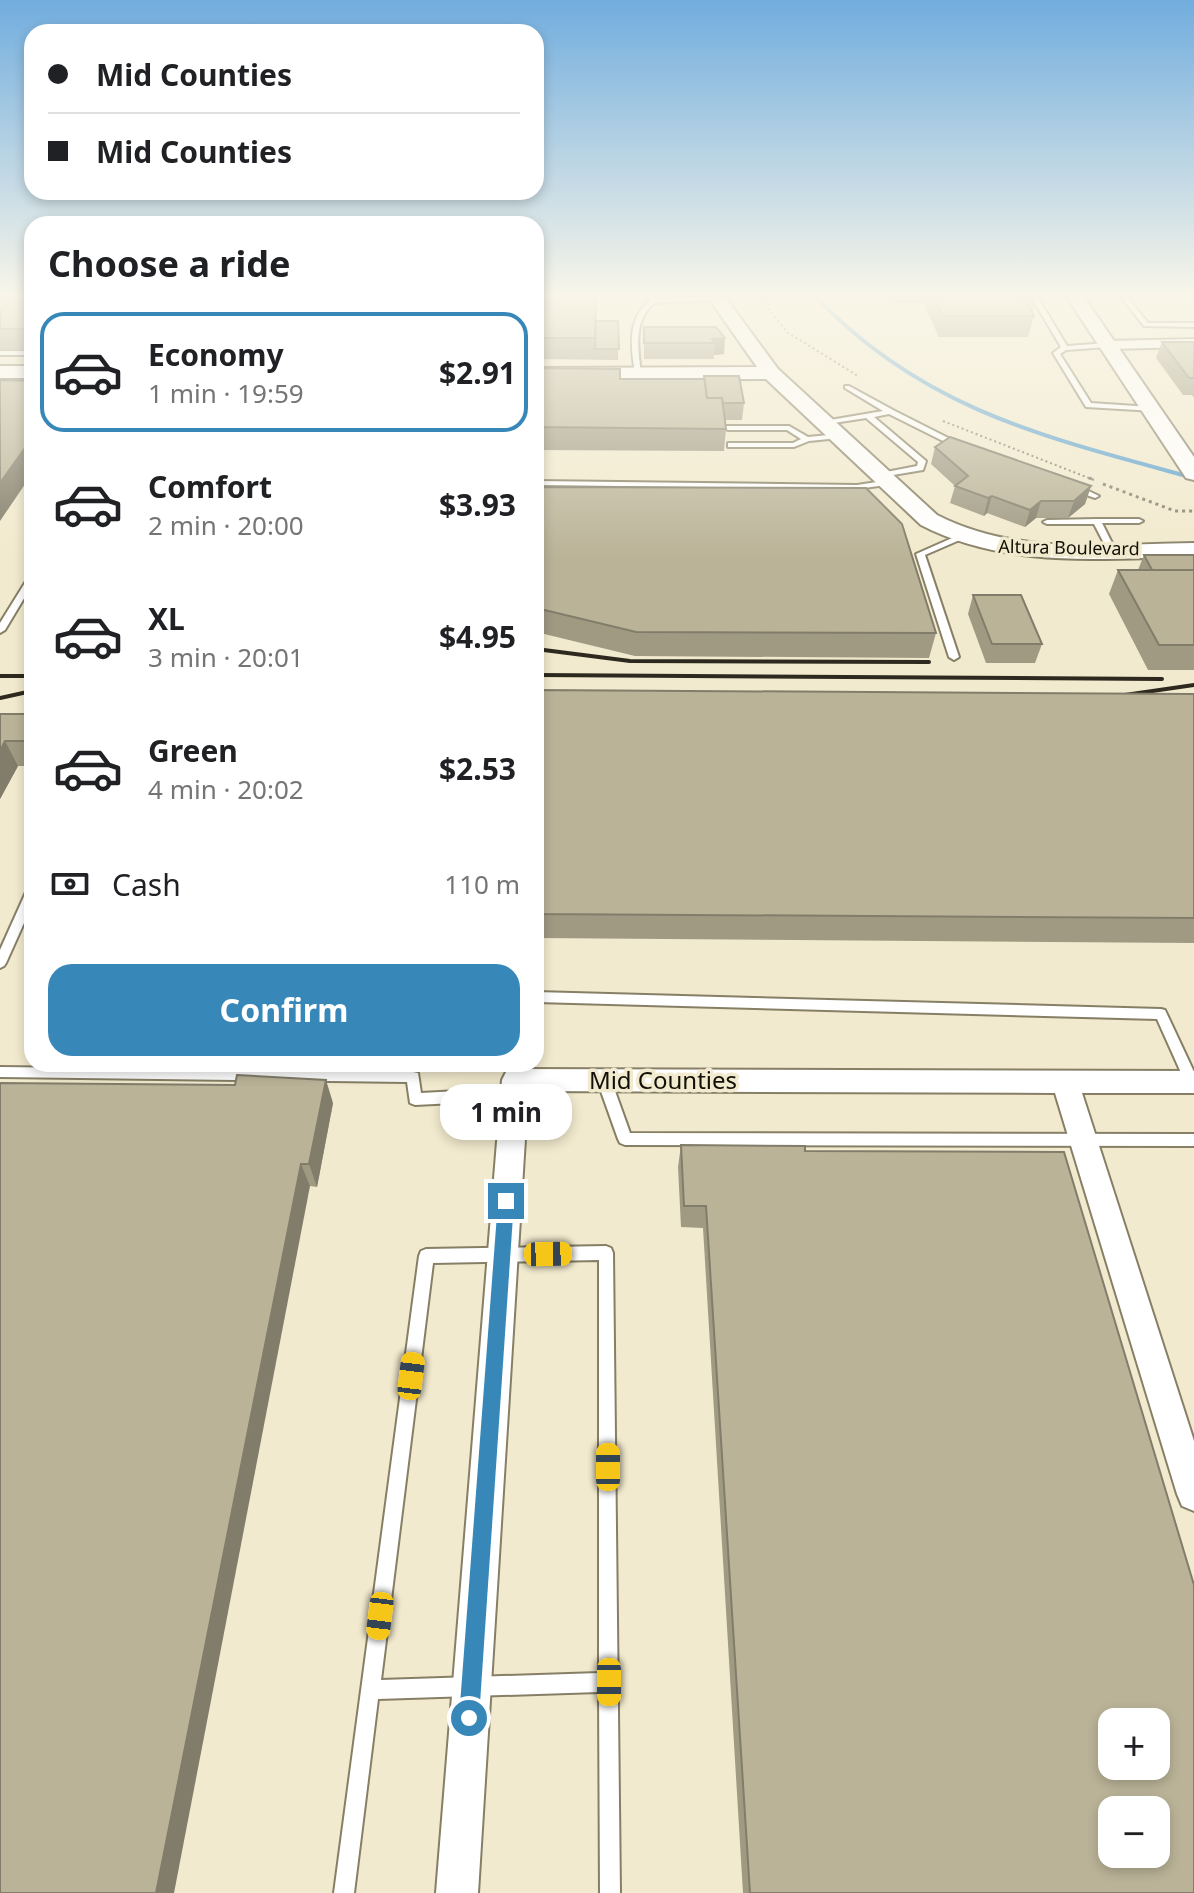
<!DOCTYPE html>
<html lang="en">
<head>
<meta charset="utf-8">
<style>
	:root { --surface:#fff; --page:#f2f2f2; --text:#202124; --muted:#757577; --line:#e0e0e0; --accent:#3788b9 }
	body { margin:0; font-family:"Noto Sans",sans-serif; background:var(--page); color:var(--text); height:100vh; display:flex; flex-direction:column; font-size:30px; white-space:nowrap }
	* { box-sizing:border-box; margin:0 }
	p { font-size:26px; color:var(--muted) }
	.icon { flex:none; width:44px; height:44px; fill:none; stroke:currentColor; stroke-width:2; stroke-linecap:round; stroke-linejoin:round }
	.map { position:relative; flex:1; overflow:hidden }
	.drawer { position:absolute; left:24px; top:216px; width:520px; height:856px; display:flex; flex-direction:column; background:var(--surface); border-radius:24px; box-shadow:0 4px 12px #0003 }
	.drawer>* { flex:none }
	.guide { position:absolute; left:24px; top:24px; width:520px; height:176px; border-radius:24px; box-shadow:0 4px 12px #0003; display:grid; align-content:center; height:176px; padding:0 24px; background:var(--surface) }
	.controls { position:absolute; left:1098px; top:1708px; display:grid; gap:16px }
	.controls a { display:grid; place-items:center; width:72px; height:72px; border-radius:16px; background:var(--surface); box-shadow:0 4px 12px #0003; font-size:40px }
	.end { position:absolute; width:36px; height:36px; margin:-18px; border:10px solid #3788b9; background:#fff; box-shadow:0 0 0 4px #fff }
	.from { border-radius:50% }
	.bubble { position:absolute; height:56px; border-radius:24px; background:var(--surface); box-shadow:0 4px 12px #0003; font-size:26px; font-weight:700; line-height:56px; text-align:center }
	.car { position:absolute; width:24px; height:48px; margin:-24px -12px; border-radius:10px; box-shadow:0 0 6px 2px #0007; background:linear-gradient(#f5c518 24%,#345 0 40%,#f5c518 0 76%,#345 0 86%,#f5c518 0) }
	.guide b { display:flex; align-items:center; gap:28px; height:76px; font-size:30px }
	.guide b+b { border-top:2px solid var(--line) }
	.guide i { width:20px; height:20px; background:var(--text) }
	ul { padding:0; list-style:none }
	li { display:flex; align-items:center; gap:24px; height:120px; margin:0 16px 12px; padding:0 8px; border:4px solid transparent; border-radius:24px }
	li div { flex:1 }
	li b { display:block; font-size:30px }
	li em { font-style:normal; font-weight:700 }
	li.active { border-color:var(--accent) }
	li>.icon { width:72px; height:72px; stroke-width:1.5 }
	h2 { padding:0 24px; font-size:36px; line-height:96px }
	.pay { display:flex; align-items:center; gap:20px; height:88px; padding:0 24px; font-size:30px }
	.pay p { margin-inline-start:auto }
	.action { display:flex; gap:16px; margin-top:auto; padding:16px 24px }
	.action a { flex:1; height:92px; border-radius:24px; background:var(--accent); color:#fff; font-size:32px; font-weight:700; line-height:92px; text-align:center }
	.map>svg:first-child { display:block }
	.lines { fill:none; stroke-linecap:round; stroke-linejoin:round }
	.stream { stroke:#5ea2cf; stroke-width:4 }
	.lane-casing { stroke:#867f66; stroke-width:4 }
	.street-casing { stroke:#867f66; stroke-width:4 }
	.secondary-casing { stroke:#867f66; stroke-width:4 }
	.path-far1 { stroke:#87816f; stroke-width:2; stroke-dasharray:2 3; stroke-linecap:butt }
	.path { stroke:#87816f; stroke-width:3; stroke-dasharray:3 4; stroke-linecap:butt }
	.lane { fill:#fff; fill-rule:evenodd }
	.street { fill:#fff; fill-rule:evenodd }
	.secondary { fill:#fff; fill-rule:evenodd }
	.rail { stroke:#2d291e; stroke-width:4 }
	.wall { fill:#a09a83 }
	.shaded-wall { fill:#827d6a }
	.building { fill:#bab398; stroke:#827d6a; stroke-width:2; fill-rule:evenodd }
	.route { fill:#3788b9 }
	.labels { text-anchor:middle; stroke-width:7; stroke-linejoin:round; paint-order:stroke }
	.far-street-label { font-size:18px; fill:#120f06; stroke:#f2eace }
	.near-street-label { font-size:24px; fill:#120f06; stroke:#f2eace }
</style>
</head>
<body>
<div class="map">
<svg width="1194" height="1893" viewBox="0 0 1194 1893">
	<rect width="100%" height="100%" fill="#f2eace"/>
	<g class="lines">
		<!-- stream -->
		<path class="stream" d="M812,293C920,409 1047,438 1194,478"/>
		<defs>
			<g id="lane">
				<path d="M648,293H654L655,299L715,296L718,298L715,300L654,303C633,321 638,348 641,373L638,375L635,373C631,347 627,320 649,301Z"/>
				<path d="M1029,293H1035L1067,346L1107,343L1110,345L1107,347L1066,350L1060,354L1091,403L1151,407L1155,409L1154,411L1086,407L1053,353L1061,347Z"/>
				<path d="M1118,293H1124L1148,323H1194V327L1144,326Z"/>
				<rect x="0" y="351" width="32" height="4"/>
				<path d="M845,386H849L893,410L964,446L957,448L889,414L874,417L926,461L923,470L881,477V473L917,466L918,462L866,418L821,425V421H824L883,411L845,388Z"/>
				<path d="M725,426H789L808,437L839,434L843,436L839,438L809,441L794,447H728V443H793L801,439L787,430H728L724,428Z"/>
				<path d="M890,480L894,482L893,484L857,489L536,485V481L857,485Z"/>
				<path d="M1072,486H1078L1099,496L1095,498L1072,490Z"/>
				<path d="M1097,519H1139L1143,521L1139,523H1102L1115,549L1111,552L1107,549L1094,524H1047L1043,522L1047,520Z"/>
				<path d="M959,535L963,537L962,539L925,555L959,657L954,660L949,657L916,554Z"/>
				<path d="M32,575V585L5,630L0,633V623L28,578Z"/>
				<path d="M32,888V905L6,963L4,966L0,968V950L26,892Z"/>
				<path d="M536,992L1161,1009L1165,1010L1194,1072V1087L1187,1086L1157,1019L536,1002Z"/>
				<path d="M510,1064H524L520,1084L515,1085L510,1084L508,1080Z"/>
				<path d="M0,1067L413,1072L418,1073L421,1093L513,1088L518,1090L520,1094L518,1098L513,1100L415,1105L410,1103L407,1082L0,1077Z"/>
				<path d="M604,1075L609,1076L611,1080L630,1133L1194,1134V1146L625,1145L620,1143L618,1139L597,1080L599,1076Z"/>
				<path d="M606,1246L611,1248L613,1253L620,1893H600L599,1692L378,1699L354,1893H334L419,1256L421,1251L426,1249ZM599,1260V1673L381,1680L433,1263Z"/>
			</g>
			<g id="street">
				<path d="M1194,339V347L1107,349L1100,345L1107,341Z"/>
				<path d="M515,1069L1194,1071V1093H1082L1194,1441V1511L1182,1506L1177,1494L1055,1093L528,1091L478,1893H436L502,1080L506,1072Z"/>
			</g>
			<g id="secondary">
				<path d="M705,293H722L778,369L937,515C1017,556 1107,544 1194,543V557C1101,558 1006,569 921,525L766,379L536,380V368L757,367Z"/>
				<path d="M1064,293H1081L1194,457V480L1186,478Z"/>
				<rect x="0" y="366" width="32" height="12"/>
			</g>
		</defs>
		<!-- lane casing -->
		<use href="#lane" class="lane-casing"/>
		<!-- street casing -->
		<use href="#street" class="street-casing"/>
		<!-- secondary casing -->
		<use href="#secondary" class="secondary-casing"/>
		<!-- path-far1 -->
		<g class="path-far1">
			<path d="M756,293L787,332L858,376"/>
			<path d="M943,421L1094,480"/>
		</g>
		<!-- path -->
		<g class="path">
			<path d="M1089,478L1095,480"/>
			<path d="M1103,484L1175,511H1194"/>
		</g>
		<!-- lane -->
		<use href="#lane" class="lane"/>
		<!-- street -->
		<use href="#street" class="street"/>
		<!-- secondary -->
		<use href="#secondary" class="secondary"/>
		<!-- rail -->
		<g class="rail">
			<path d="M536,649L630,661L929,662"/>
			<path d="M536,675L1162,679"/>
			<path d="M0,676H32"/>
			<path d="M1111,697L1194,685"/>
			<path d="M0,698L32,691"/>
		</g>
	</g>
	<!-- wall -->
	<g class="wall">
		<rect x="0" y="293" width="32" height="57"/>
		<path d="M536,293L596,321H618V360L536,359Z"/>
		<path d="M892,293H1037L1032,312L1034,316L1028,337H939L923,303H896Z"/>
		<path d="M644,327H716L724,354L714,355V359H644Z"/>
		<path d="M1162,342H1194V398L1192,395H1183L1156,358Z"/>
		<path d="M536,368L620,379L744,403L742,420H725L726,429L724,451L536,450Z"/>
		<path d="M935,447L1091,486L1085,504L1068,518H1036L1025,527L987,513L984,516L950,503L955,486L931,464Z"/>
		<path d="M536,487L936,633L929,658L635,656L536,632Z"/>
		<path d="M1144,555H1194V670H1148L1109,594L1118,570H1138Z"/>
		<path d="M973,595L1042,644L1035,663H986L968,614Z"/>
		<path d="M536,690L1194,694V943L536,938Z"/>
		<path d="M0,714H32V766H18L0,799Z"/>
		<path d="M0,1083L333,1103L317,1187L310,1186Z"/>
		<path d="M681,1145L805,1151L1194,1893H743L703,1228L681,1227L678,1167Z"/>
	</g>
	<!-- shaded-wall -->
	<g class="shaded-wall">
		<path d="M725,338L724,354L714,355L715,343L712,339Z"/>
		<path d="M32,438V474L0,521V483Z"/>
		<path d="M1091,486L1085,504L1068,518L1074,501Z"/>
		<path d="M992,496L987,513L984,516L988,498Z"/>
		<path d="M1041,501L1036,518L1025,527L1030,510Z"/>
		<path d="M5,741L18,766L0,799V751Z"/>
		<path d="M326,1080L333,1103L317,1187L309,1164Z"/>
		<path d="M301,1164L310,1186L174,1893H156Z"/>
	</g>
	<!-- building -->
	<g class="building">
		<path d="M0,293H32V329H0V314L18,294Z"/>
		<path d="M536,293H596L595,338H536Z"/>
		<path d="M932,293H1020L1034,316H943Z"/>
		<path d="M596,321H618L619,349H595Z"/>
		<path d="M644,327H716L725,338L712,339L715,343H644Z"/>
		<path d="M1162,342H1194V378H1189Z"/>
		<path d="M536,368L620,369V379H705L707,398H722L726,429L536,427Z"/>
		<path d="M704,376H739L744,403H723L722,398H707Z"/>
		<path d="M0,380L32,381V438L0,483Z"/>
		<path d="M950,437L1091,486L1074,501H1041L1030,510L992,496L988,498L955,486L968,476L935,447Z"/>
		<path d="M536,487L866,488L902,524L936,633L636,632L536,608Z"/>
		<path d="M1144,555H1194V570H1152Z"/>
		<path d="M1118,570H1194V645H1159Z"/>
		<path d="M973,595H1021L1042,644H992Z"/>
		<path d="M536,690L1194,694V918L536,914Z"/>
		<path d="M0,714H32V741H5L0,751Z"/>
		<path d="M237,1075L326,1080L309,1164H301L156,1893H0V1083L235,1085Z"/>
		<path d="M681,1145L805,1146V1151L1064,1152L1194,1585V1893H750L706,1206H684ZM1112,1722H1156V1766H1112ZM1112,1810H1156V1854H1112Z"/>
	</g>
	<!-- sky -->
	<linearGradient id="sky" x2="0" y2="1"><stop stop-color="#71adde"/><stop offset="0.53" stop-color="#f9f6e9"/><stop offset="1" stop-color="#f9f6e9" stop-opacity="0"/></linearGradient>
	<rect width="1194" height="558" fill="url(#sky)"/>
	<!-- route -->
	<path class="route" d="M506,1194L514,1201L479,1718L476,1726L469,1729L462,1726L459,1718L498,1201Z"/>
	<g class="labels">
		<!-- far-street labels -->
		<g class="far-street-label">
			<text transform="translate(1069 548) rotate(1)" y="6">Altura Boulevard</text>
		</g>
		<!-- near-street labels -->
		<g class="near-street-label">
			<text x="663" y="1089">Mid Counties</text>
		</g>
	</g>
</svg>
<div class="controls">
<a>+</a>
<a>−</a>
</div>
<i class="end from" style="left:469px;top:1718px"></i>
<i class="end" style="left:506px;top:1201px"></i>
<div class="bubble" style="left:440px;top:1084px;width:132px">1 min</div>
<i class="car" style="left:548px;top:1254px;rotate:89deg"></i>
<i class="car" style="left:411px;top:1376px;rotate:7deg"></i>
<i class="car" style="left:608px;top:1467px;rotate:0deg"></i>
<i class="car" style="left:380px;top:1616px;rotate:187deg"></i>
<i class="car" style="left:609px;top:1682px;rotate:180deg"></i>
<div class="guide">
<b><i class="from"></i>Mid Counties</b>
<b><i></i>Mid Counties</b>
</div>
<section class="drawer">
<h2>Choose a ride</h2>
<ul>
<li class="active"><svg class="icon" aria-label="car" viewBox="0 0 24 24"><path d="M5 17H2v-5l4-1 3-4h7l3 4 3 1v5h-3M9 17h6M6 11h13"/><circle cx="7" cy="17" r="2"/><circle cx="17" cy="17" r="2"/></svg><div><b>Economy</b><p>1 min · 19:59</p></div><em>$2.91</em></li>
<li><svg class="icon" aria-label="car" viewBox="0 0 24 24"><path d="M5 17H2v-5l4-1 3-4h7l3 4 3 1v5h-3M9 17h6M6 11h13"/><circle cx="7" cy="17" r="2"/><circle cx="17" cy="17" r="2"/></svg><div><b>Comfort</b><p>2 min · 20:00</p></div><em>$3.93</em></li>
<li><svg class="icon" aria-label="car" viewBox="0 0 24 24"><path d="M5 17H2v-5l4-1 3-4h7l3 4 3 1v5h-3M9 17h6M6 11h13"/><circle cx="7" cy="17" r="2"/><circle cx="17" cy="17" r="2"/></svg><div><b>XL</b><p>3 min · 20:01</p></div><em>$4.95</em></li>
<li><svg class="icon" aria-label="car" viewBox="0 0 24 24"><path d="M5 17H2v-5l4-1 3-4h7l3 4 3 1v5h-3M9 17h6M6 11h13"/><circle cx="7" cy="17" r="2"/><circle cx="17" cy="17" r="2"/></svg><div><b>Green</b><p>4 min · 20:02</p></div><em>$2.53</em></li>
</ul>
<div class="pay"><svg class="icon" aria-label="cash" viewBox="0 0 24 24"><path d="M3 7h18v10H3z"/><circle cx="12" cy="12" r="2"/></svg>Cash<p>110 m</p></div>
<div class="action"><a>Confirm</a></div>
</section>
</div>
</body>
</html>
